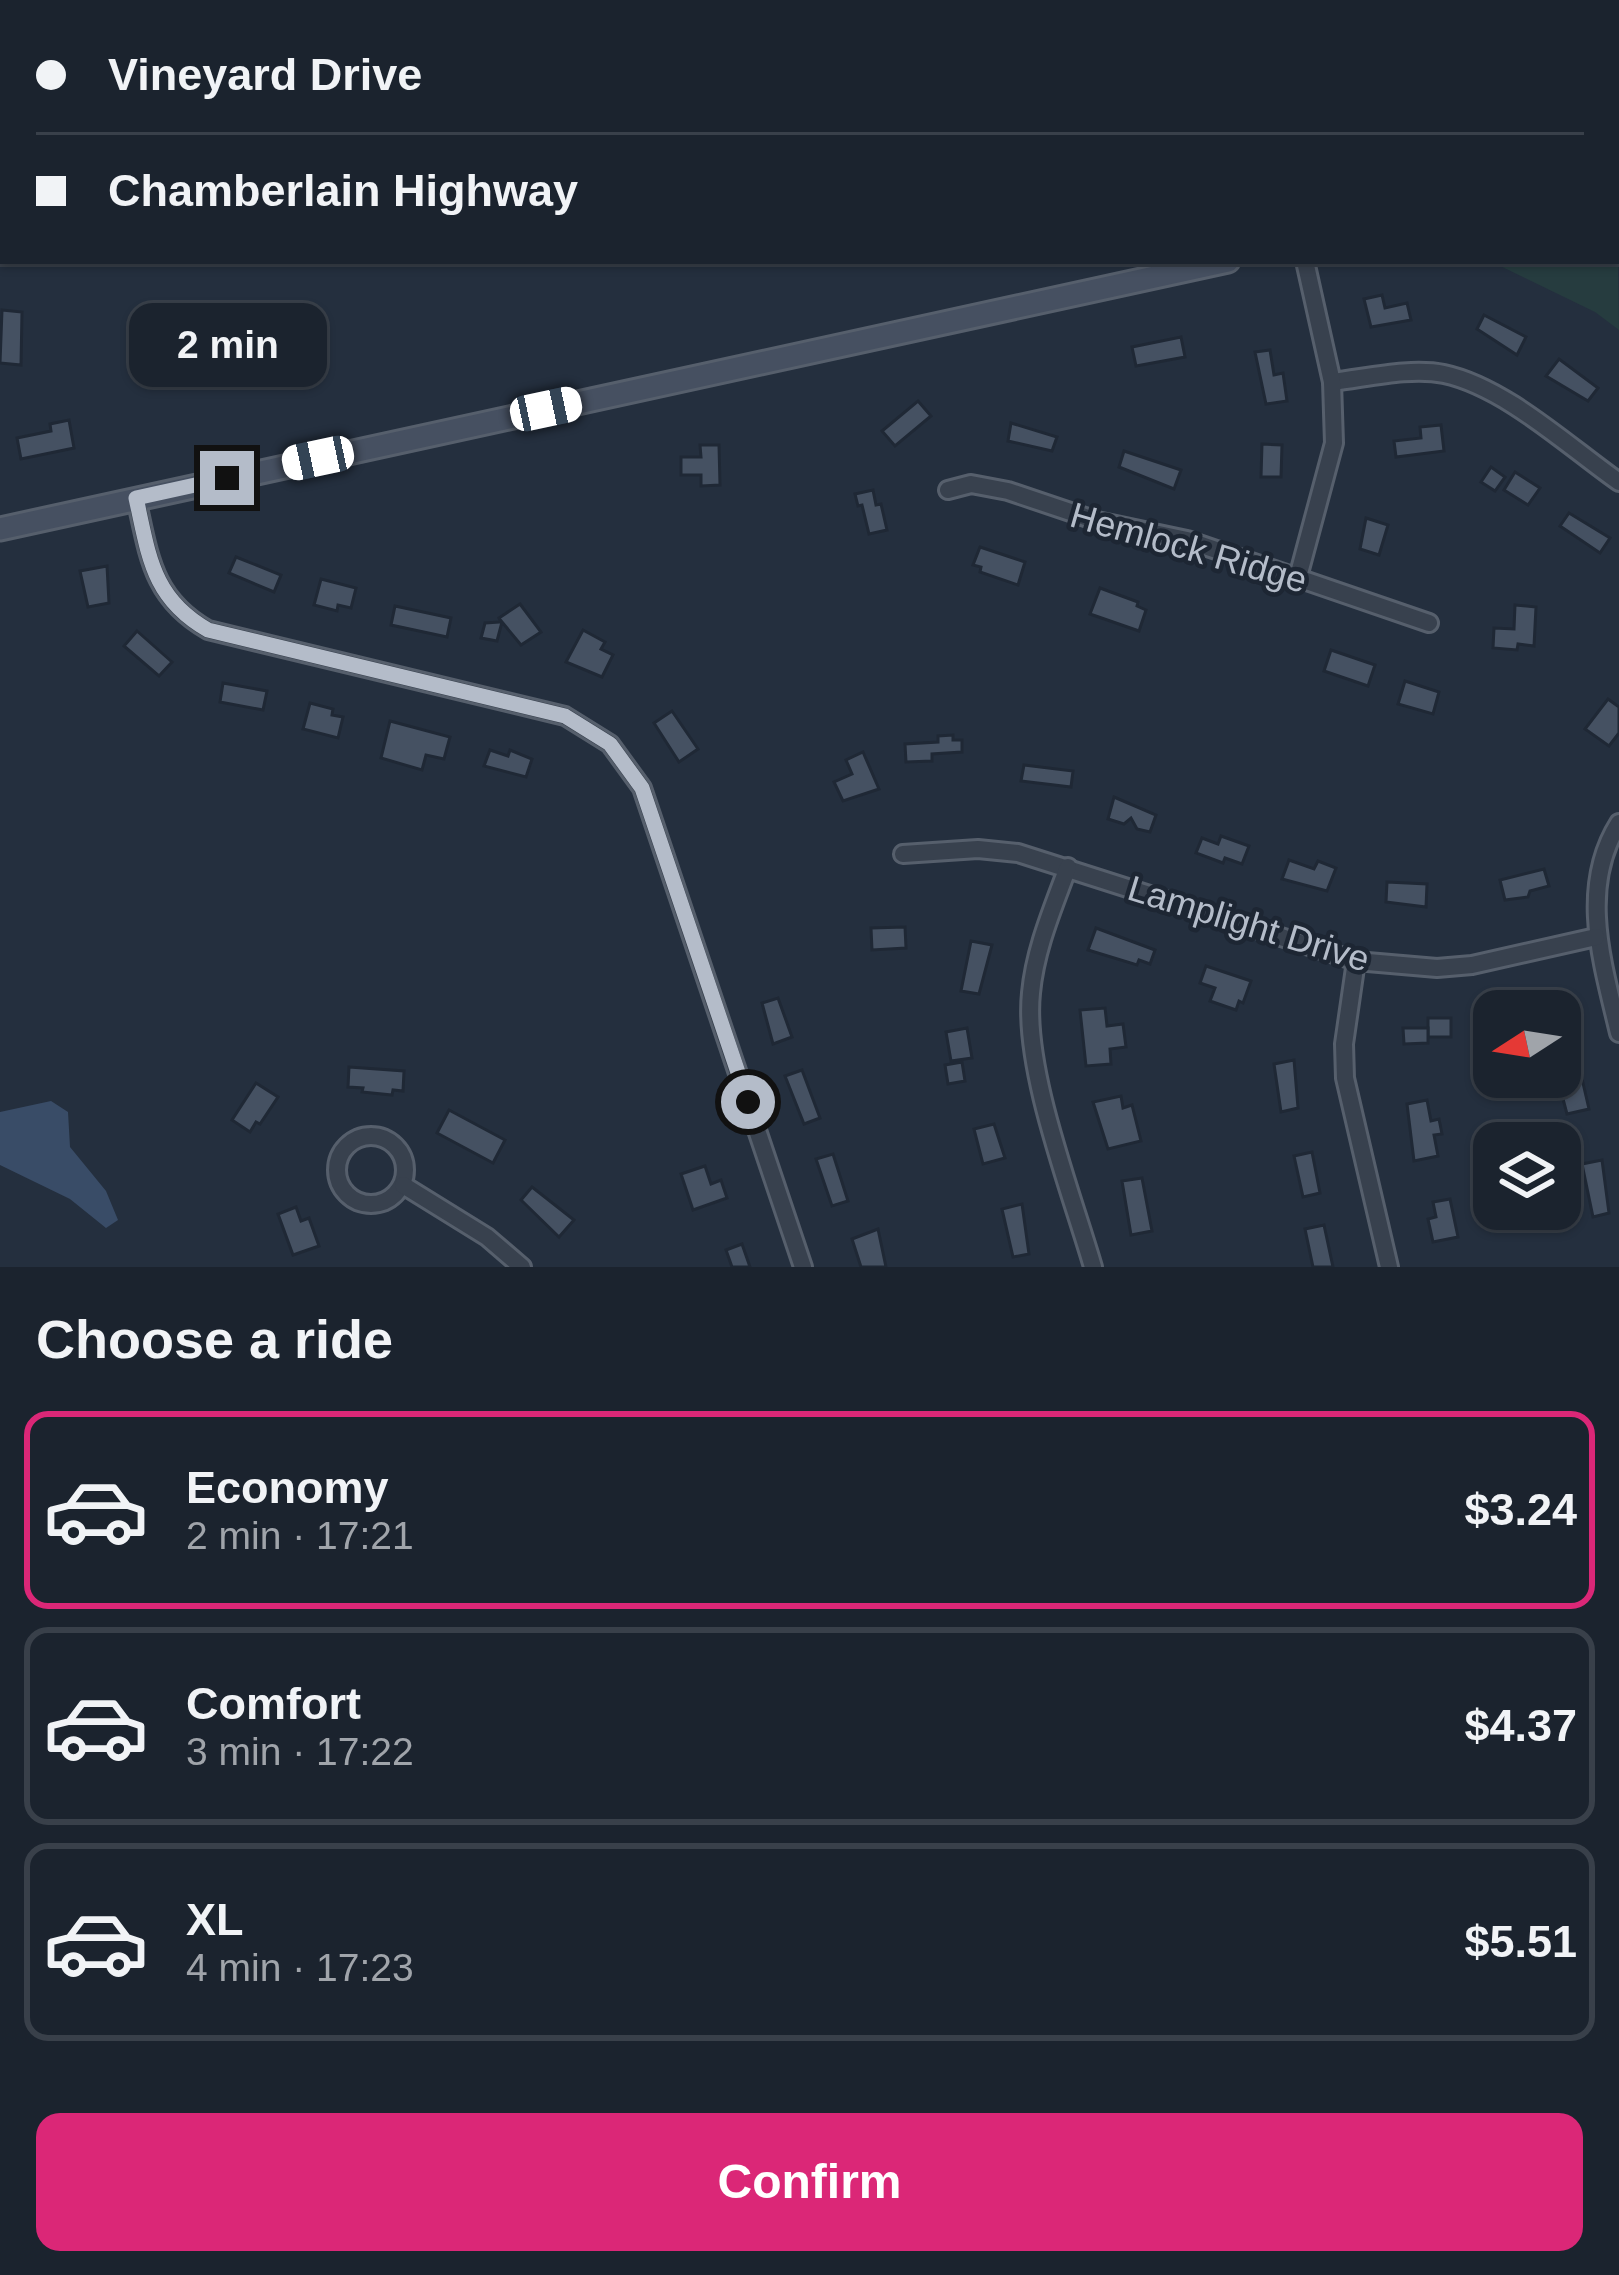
<!DOCTYPE html>
<html lang="en">
<head>
<meta charset="utf-8">
<style>
	:root { --surface:#1b232e; --page:#242b36; --text:#f1f3f6; --muted:#a0a4aa; --line:#39404a; --accent:#db2777 }
	body { margin:0; font-family:Arial,sans-serif; background:var(--page); color:var(--text); height:100vh; display:flex; flex-direction:column; font-size:45px; white-space:nowrap }
	* { box-sizing:border-box; margin:0 }
	p { font-size:39px; color:var(--muted) }
	.icon { flex:none; width:66px; height:66px; fill:none; stroke:currentColor; stroke-width:2; stroke-linecap:round; stroke-linejoin:round }
	.map { position:relative; height:1267px; overflow:hidden }
	.details { display:flex; flex-direction:column; background:var(--surface); flex:1 }
	.details>* { flex:none }
	.banner { position:absolute; left:0px; top:0px; width:1620px; height:264px; box-shadow:0 3px 9px #0004,0 0 0 3px var(--line); display:grid; align-content:center; height:264px; padding:0 36px; background:var(--surface) }
	.needle { width:78px; rotate:258deg }
	.buttons { position:absolute; left:1473px; top:990px; display:grid; gap:24px }
	.buttons a { display:grid; place-items:center; width:108px; height:108px; border-radius:24px; background:var(--surface); box-shadow:0 3px 9px #0004,0 0 0 3px var(--line); font-size:60px }
	.end { position:absolute; width:54px; height:54px; margin:-27px; border:15px solid #b4bcc9; background:#111; box-shadow:0 0 0 6px #111 }
	.from { border-radius:50% }
	.bubble { position:absolute; height:84px; border-radius:24px; background:var(--surface); box-shadow:0 3px 9px #0004,0 0 0 3px var(--line); font-size:39px; font-weight:800; line-height:84px; text-align:center }
	.car { position:absolute; width:36px; height:72px; margin:-36px -18px; border-radius:15px; box-shadow:0 0 9px 3px #0007; background:linear-gradient(#fff 24%,#345 0 40%,#fff 0 76%,#345 0 86%,#fff 0) }
	.banner b { display:flex; align-items:center; gap:42px; height:114px; font-size:45px }
	.banner b+b { border-top:3px solid var(--line) }
	.banner i { width:30px; height:30px; background:var(--text) }
	ul { padding:0; list-style:none }
	li { display:flex; align-items:center; gap:36px; height:198px; margin:0 24px 18px; padding:0 12px; border:6px solid var(--line); border-radius:24px }
	li div { flex:1 }
	li b { display:block; font-size:45px }
	li em { font-style:normal; font-weight:800 }
	li.active { border-color:var(--accent) }
	li>.icon { width:108px; height:108px; stroke-width:1.5 }
	h2 { padding:0 36px; font-size:54px; line-height:144px }
	.button { display:flex; gap:24px; margin-top:auto; padding:24px 36px }
	.button a { flex:1; height:138px; border-radius:24px; background:var(--accent); color:#fff; font-size:48px; font-weight:800; line-height:138px; text-align:center }
	.map>svg:first-child { display:block }
	.green { fill:#263c3f }
	.water { fill:#394c67 }
	.lines { fill:none; stroke-linecap:round; stroke-linejoin:round }
	.river { stroke:#394c67; stroke-width:27 }
	.building { fill:#455162; stroke:#1f2835; stroke-width:3 }
	.minor-casing { stroke:#565f6c; stroke-width:22 }
	.secondary-casing { stroke:#565f6c; stroke-width:27 }
	.minor { stroke:#38414e; stroke-width:16 }
	.secondary { stroke:#465061; stroke-width:21 }
	.route { stroke:#b4bcc9; stroke-width:15 }
	.labels { text-anchor:middle; stroke-width:9; stroke-linejoin:round; paint-order:stroke }
	.street-label { font-size:36px; fill:#b4bcc9; stroke:#1d2633 }
</style>
</head>
<body>
<div class="map">
<svg width="1619" height="1267" viewBox="0 0 1619 1267">
	<rect width="100%" height="100%" fill="#242f3e"/>
	<!-- green -->
	<path class="green" d="M1617,199L1619,330L1595,312L1490,261H1617Z"/>
	<!-- water -->
	<path class="water" d="M51,1101L68,1112L70,1147L106,1191L118,1220L106,1228L70,1199L0,1165V1112Z"/>
	<g class="lines">
		<!-- river -->
		<path class="river" d="M1235,0L1237,3"/>
	</g>
	<!-- building -->
	<g class="building">
		<path d="M1382,295L1385,308L1407,303L1411,320L1371,327L1364,299Z"/>
		<path d="M2,310L22,312L21,365L0,363Z"/>
		<path d="M1484,315L1526,337L1517,355L1477,329Z"/>
		<path d="M1181,337L1185,357L1136,366L1132,347Z"/>
		<path d="M1270,350L1274,375L1283,373L1287,401L1266,404L1255,352Z"/>
		<path d="M1559,359L1598,388L1588,401L1546,376Z"/>
		<path d="M918,401L931,416L895,446L882,431Z"/>
		<path d="M69,420L74,448L21,459L17,438L51,431L50,424Z"/>
		<path d="M1011,423L1057,437L1052,451L1008,441Z"/>
		<path d="M1441,425L1444,451L1396,457L1394,441L1421,438L1420,427Z"/>
		<path d="M1262,444L1282,445L1281,477H1261Z"/>
		<path d="M700,445H719L720,485L701,486V475H681V457H701Z"/>
		<path d="M1124,451L1181,470L1174,489L1119,467Z"/>
		<path d="M1491,467L1505,477L1495,491L1481,482Z"/>
		<path d="M1515,472L1540,488L1528,505L1504,490Z"/>
		<path d="M873,490L876,505L881,504L887,530L869,534L862,505L858,506L855,494Z"/>
		<path d="M1569,513L1610,538L1600,553L1560,526Z"/>
		<path d="M1366,518L1388,525L1379,555L1360,549Z"/>
		<path d="M980,547L1025,562L1018,585L980,572L981,567L973,565Z"/>
		<path d="M236,557L281,575L274,592L229,573Z"/>
		<path d="M107,566L109,603L88,607L80,571Z"/>
		<path d="M321,579L356,588L351,608L338,605L337,611L314,605Z"/>
		<path d="M1100,588L1138,602L1137,606L1146,610L1139,631L1090,614Z"/>
		<path d="M520,604L541,632L521,645L502,622L497,641L481,638L485,623L501,622L499,618Z"/>
		<path d="M1515,605L1536,607L1534,646L1518,644L1517,650L1493,648L1494,628L1514,629Z"/>
		<path d="M395,606L451,618L447,637L391,625Z"/>
		<path d="M583,630L605,642L601,649L613,655L602,677L566,662Z"/>
		<path d="M137,631L172,662L159,676L124,646Z"/>
		<path d="M1331,650L1375,665L1368,686L1324,671Z"/>
		<path d="M1405,681L1439,692L1433,714L1398,704Z"/>
		<path d="M223,683L267,691L263,710L220,702Z"/>
		<path d="M1608,699L1619,707V733L1609,746L1585,729Z"/>
		<path d="M310,703L333,709L332,715L343,717L338,738L303,729Z"/>
		<path d="M672,711L698,749L679,762L654,723Z"/>
		<path d="M390,721L450,737L444,759L426,755L422,770L381,758Z"/>
		<path d="M953,735V740H962V752L932,754V761L906,762L905,744L938,742V736Z"/>
		<path d="M490,750L508,756L510,750L532,759L526,777L484,766Z"/>
		<path d="M863,752L879,789L843,801L834,782L852,774L846,760Z"/>
		<path d="M1024,765L1073,771L1071,787L1021,781Z"/>
		<path d="M1114,797L1156,815L1150,832L1137,829L1131,818L1124,824L1108,819Z"/>
		<path d="M1221,836L1249,846L1242,864L1225,858L1223,863L1196,853L1202,838L1218,844Z"/>
		<path d="M1289,860L1314,869L1318,861L1336,868L1327,891L1282,879Z"/>
		<path d="M1544,869L1549,886L1530,891L1528,897L1505,900L1500,880Z"/>
		<path d="M1387,882L1427,884L1426,907L1386,902Z"/>
		<path d="M905,927L906,948L872,950L871,928Z"/>
		<path d="M1096,928L1155,950L1150,964L1139,960L1137,965L1088,950Z"/>
		<path d="M971,941L992,945L979,994L961,991Z"/>
		<path d="M1206,966L1251,981L1243,1003L1239,1001L1236,1010L1210,1001L1215,988L1200,983Z"/>
		<path d="M778,998L792,1037L773,1044L762,1003Z"/>
		<path d="M1105,1008L1107,1026L1123,1024L1126,1047L1110,1049L1111,1064L1086,1066L1080,1010Z"/>
		<rect x="1428" y="1018" width="23" height="19"/>
		<path d="M967,1028L972,1058L951,1061L946,1032Z"/>
		<path d="M1403,1028H1428V1043L1404,1044Z"/>
		<path d="M1294,1060L1298,1108L1281,1112L1274,1064Z"/>
		<path d="M962,1062L965,1081L948,1084L945,1065Z"/>
		<path d="M349,1067L404,1071L403,1091L393,1090L392,1095L362,1092L363,1088L348,1087Z"/>
		<path d="M802,1070L820,1118L804,1124L785,1076Z"/>
		<path d="M1580,1070L1589,1109L1567,1114L1562,1095L1545,1099L1541,1080Z"/>
		<path d="M256,1083L278,1097L260,1124L256,1122L250,1132L232,1120Z"/>
		<path d="M1121,1096L1123,1108L1132,1105L1141,1141L1108,1149L1093,1102Z"/>
		<path d="M1427,1100L1431,1121L1439,1119L1442,1134L1434,1135L1438,1156L1414,1161L1407,1104Z"/>
		<path d="M449,1110L505,1140L493,1163L437,1133Z"/>
		<path d="M994,1124L1005,1158L983,1164L974,1129Z"/>
		<path d="M1312,1152L1320,1193L1303,1197L1294,1156Z"/>
		<path d="M833,1154L848,1201L832,1206L816,1159Z"/>
		<path d="M1602,1160L1609,1213L1593,1217L1582,1164Z"/>
		<path d="M705,1166L711,1184L721,1180L727,1198L693,1210L681,1174Z"/>
		<path d="M1142,1178L1152,1231L1131,1235L1122,1181Z"/>
		<path d="M532,1187L574,1220L559,1237L521,1200Z"/>
		<path d="M1450,1199L1458,1237L1433,1242L1428,1219L1436,1217L1433,1202Z"/>
		<path d="M1022,1204L1029,1254L1013,1257L1002,1209Z"/>
		<path d="M296,1207L301,1221L309,1218L319,1246L293,1255L278,1214Z"/>
		<path d="M1324,1225L1333,1267H1313L1305,1229Z"/>
		<path d="M878,1229L886,1267H861L852,1239Z"/>
		<path d="M742,1244L750,1267H732L726,1250Z"/>
	</g>
	<g class="lines">
		<defs>
			<g id="minor">
				<path d="M1332,382C1367,378 1410,367 1444,374C1505,387 1569,447 1619,482"/>
				<path d="M948,490L971,484L1008,491L1097,521L1187,540L1429,623"/>
				<path d="M136,498C149,556 152,598 208,630L565,716L610,744L642,788L803,1267"/>
				<path d="M1298,577L1334,443L1332,382L1305,261"/>
				<path d="M1619,823C1578,888 1603,965 1619,1033"/>
				<path d="M903,854L978,849L1018,853L1356,961L1437,968L1472,965L1596,937"/>
				<path d="M1068,867C1053,908 1035,949 1031,993C1023,1069 1071,1191 1093,1267"/>
				<path d="M1356,961L1344,1044L1345,1078L1389,1267"/>
				<circle cx="371" cy="1170" r="34"/>
				<path d="M403,1185L487,1237L522,1267"/>
			</g>
			<g id="secondary">
				<path d="M1617,178L1619,177"/>
				<path d="M0,529L1228,261"/>
			</g>
		</defs>
		<!-- minor casing -->
		<use href="#minor" class="minor-casing"/>
		<!-- secondary casing -->
		<use href="#secondary" class="secondary-casing"/>
		<!-- minor -->
		<use href="#minor" class="minor"/>
		<!-- secondary -->
		<use href="#secondary" class="secondary"/>
	</g>
	<g class="lines">
		<!-- route -->
		<path class="route" d="M227,478L136,498C149,556 152,598 208,630L565,716L610,744L642,788L748,1102"/>
	</g>
	<g class="labels">
		<!-- street labels -->
		<g class="street-label">
			<text transform="translate(1189 547) rotate(16)" y="13">Hemlock Ridge</text>
			<text transform="translate(1249 923) rotate(17)" y="13">Lamplight Drive</text>
		</g>
	</g>
</svg>
<div class="buttons">
<a><svg class="needle" viewBox="-14 -14 28 28"><path d="M0-13l5 13h-10z" fill="#e53935"/><path d="M0 13l5-13h-10z" fill="#a0a4aa"/></svg></a>
<a><svg class="icon" aria-label="layers" viewBox="0 0 24 24"><path d="M12 4l9 5-9 5-9-5zM3 14l9 5 9-5"/></svg></a>
</div>
<i class="end from" style="left:748px;top:1102px"></i>
<i class="end" style="left:227px;top:478px"></i>
<div class="bubble" style="left:129px;top:303px;width:198px">2 min</div>
<i class="car" style="left:546px;top:409px;rotate:78deg"></i>
<i class="car" style="left:318px;top:458px;rotate:258deg"></i>
<div class="banner">
<b><i class="from"></i>Vineyard Drive</b>
<b><i></i>Chamberlain Highway</b>
</div>
</div>
<section class="details">
<h2>Choose a ride</h2>
<ul>
<li class="active"><svg class="icon" aria-label="car" viewBox="0 0 24 24"><path d="M5 17H2v-5l4-1 3-4h7l3 4 3 1v5h-3M9 17h6M6 11h13"/><circle cx="7" cy="17" r="2"/><circle cx="17" cy="17" r="2"/></svg><div><b>Economy</b><p>2 min · 17:21</p></div><em>$3.24</em></li>
<li><svg class="icon" aria-label="car" viewBox="0 0 24 24"><path d="M5 17H2v-5l4-1 3-4h7l3 4 3 1v5h-3M9 17h6M6 11h13"/><circle cx="7" cy="17" r="2"/><circle cx="17" cy="17" r="2"/></svg><div><b>Comfort</b><p>3 min · 17:22</p></div><em>$4.37</em></li>
<li><svg class="icon" aria-label="car" viewBox="0 0 24 24"><path d="M5 17H2v-5l4-1 3-4h7l3 4 3 1v5h-3M9 17h6M6 11h13"/><circle cx="7" cy="17" r="2"/><circle cx="17" cy="17" r="2"/></svg><div><b>XL</b><p>4 min · 17:23</p></div><em>$5.51</em></li>
</ul>
<div class="button"><a>Confirm</a></div>
</section>
</body>
</html>
